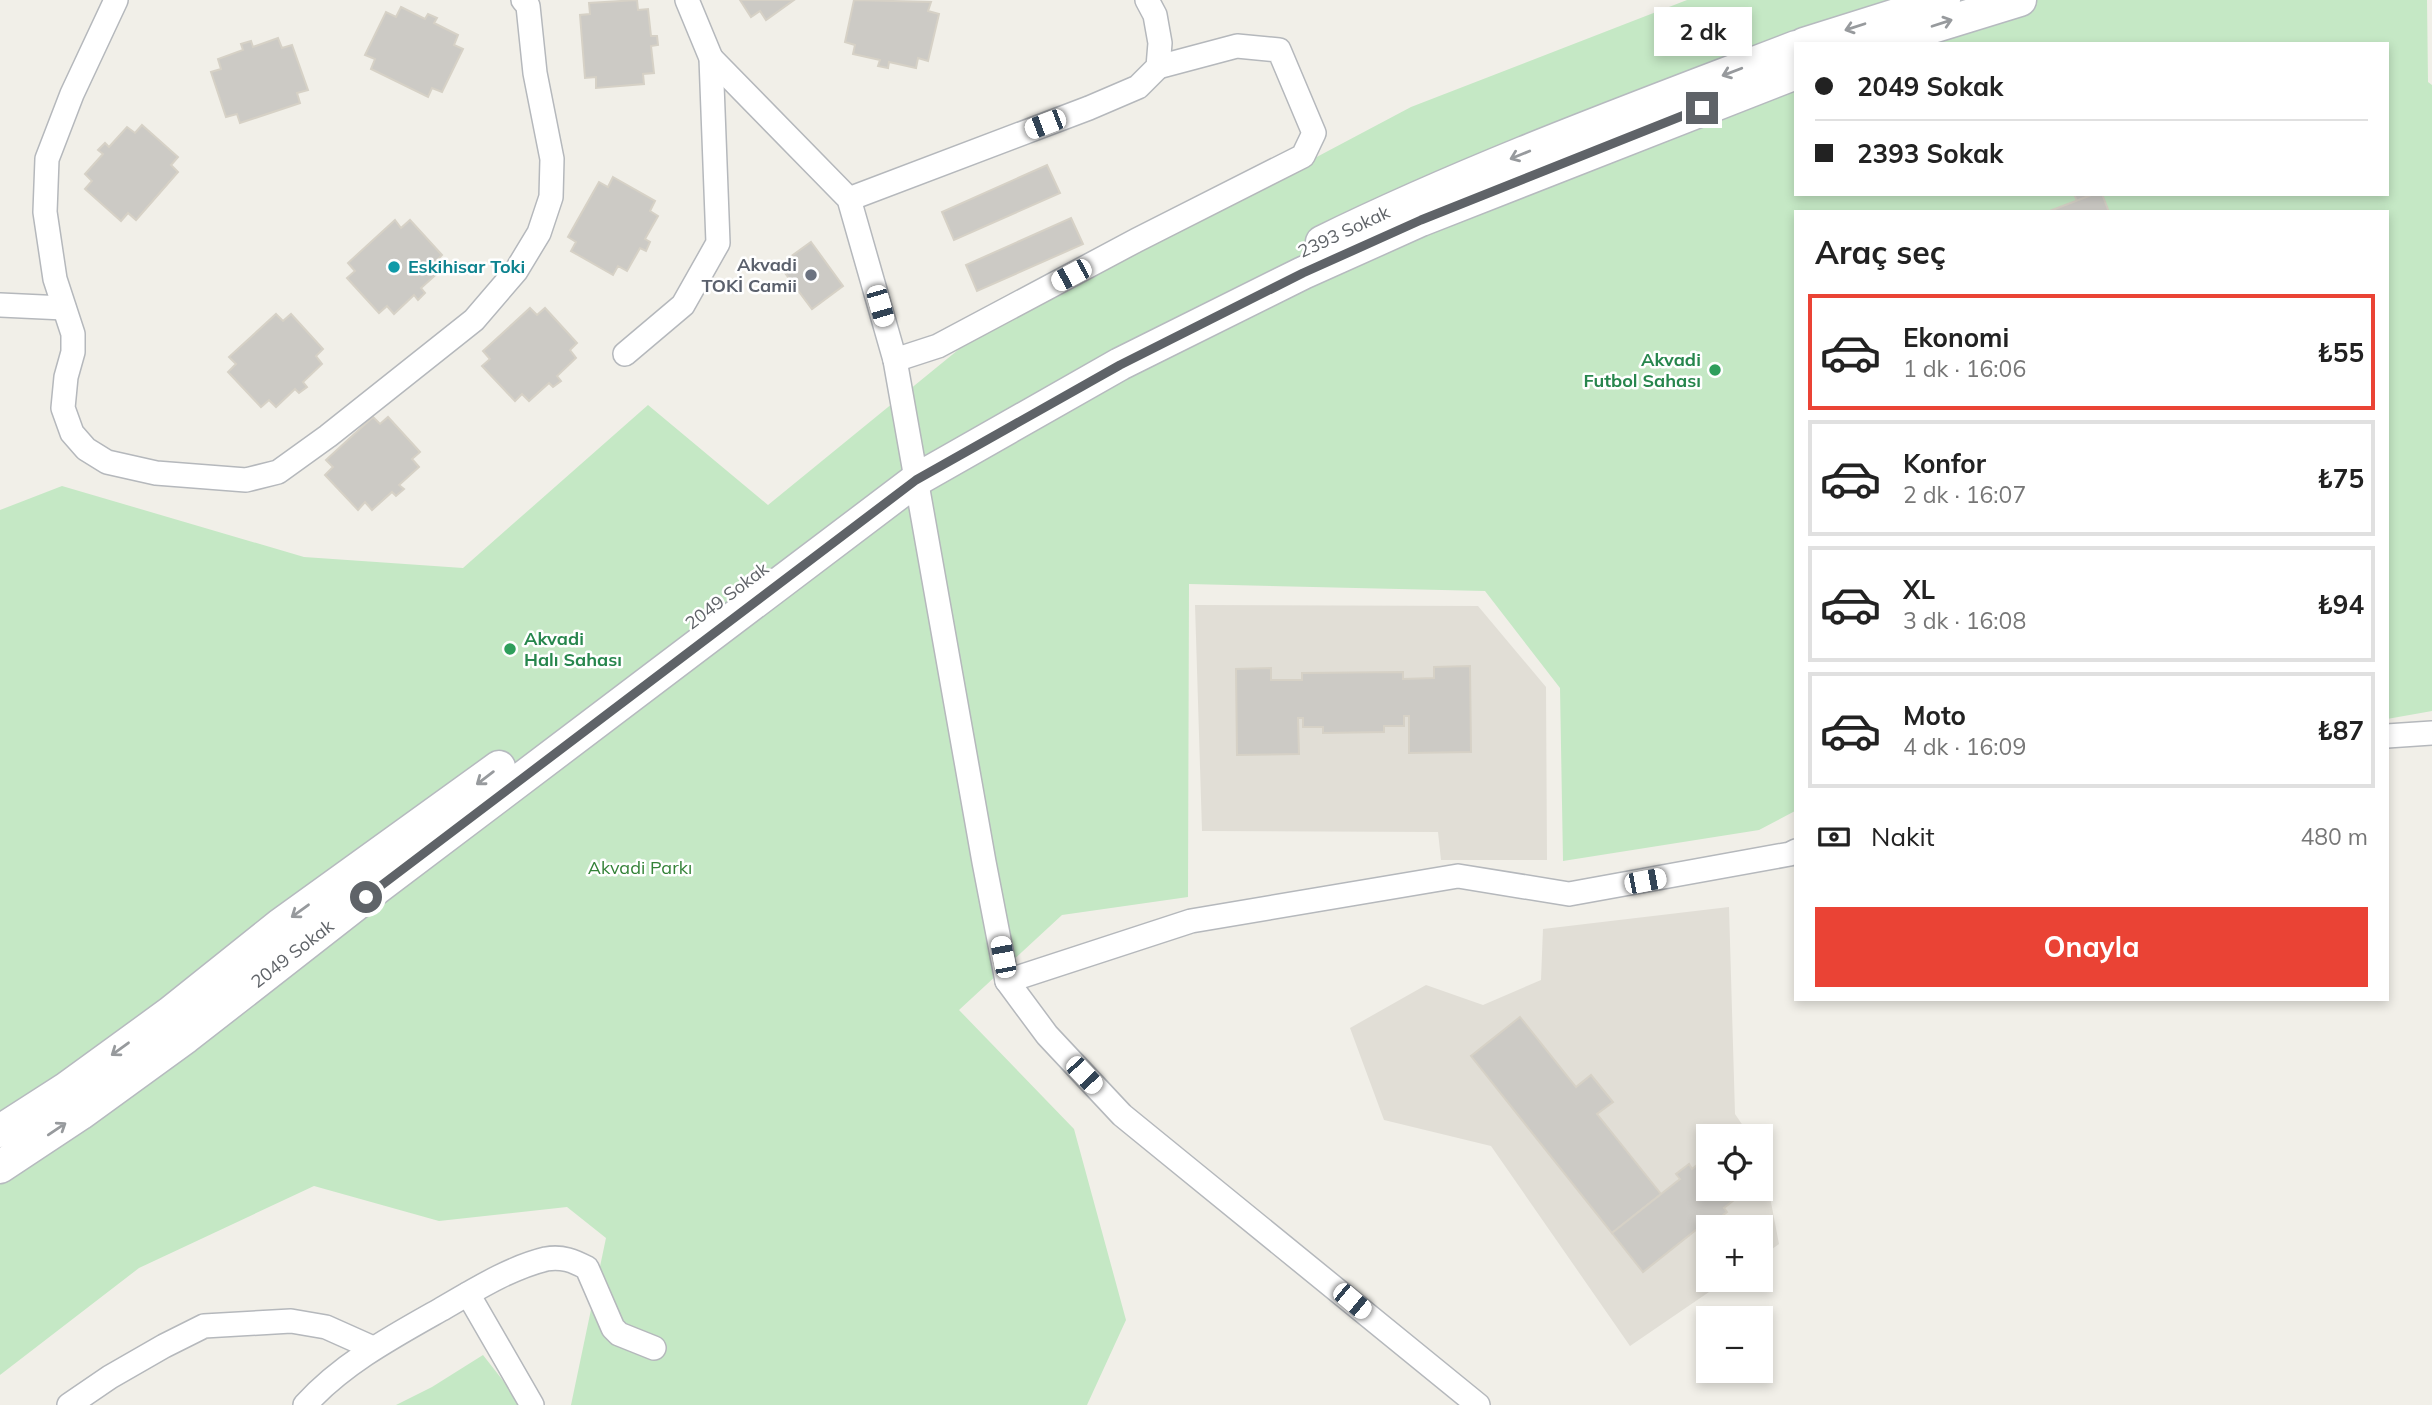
<!DOCTYPE html>
<html lang="tr">
<head>
<meta charset="utf-8">
<style>
	:root { --surface:#fff; --page:#f2f2f2; --text:#222; --muted:#767676; --line:#e0e0e0; --accent:#ea4335 }
	body { margin:0; font-family:Mulish,sans-serif; background:var(--page); color:var(--text); height:100vh; display:flex; flex-direction:column; font-size:26px; white-space:nowrap }
	* { box-sizing:border-box; margin:0 }
	p { font-size:23px; color:var(--muted) }
	.icon { flex:none; width:38px; height:38px; fill:none; stroke:currentColor; stroke-width:2; stroke-linecap:round; stroke-linejoin:round }
	.map { position:relative; flex:1; overflow:hidden }
	.details { position:absolute; left:1794px; top:210px; width:595px; height:791px; display:flex; flex-direction:column; background:var(--surface); border-radius:0px; box-shadow:0 4px 10px #0003 }
	.details>* { flex:none }
	.top-card { position:absolute; left:1794px; top:42px; width:595px; height:154px; border-radius:0px; box-shadow:0 4px 10px #0003; display:grid; align-content:center; height:154px; padding:0 21px; background:var(--surface) }
	.tools { position:absolute; left:1696px; top:1124px; display:grid; gap:14px }
	.tools a { display:grid; place-items:center; width:77px; height:77px; border-radius:0px; background:var(--surface); box-shadow:0 4px 10px #0003; font-size:35px }
	.end { position:absolute; width:32px; height:32px; margin:-16px; border:9px solid #5f6368; background:#fff; box-shadow:0 0 0 4px #fff }
	.from { border-radius:50% }
	.bubble { position:absolute; height:49px; border-radius:0px; background:var(--surface); box-shadow:0 4px 10px #0003; font-size:23px; font-weight:700; line-height:49px; text-align:center }
	.car { position:absolute; width:21px; height:42px; margin:-21px -10px; border-radius:9px; box-shadow:0 0 5px 2px #0007; background:linear-gradient(#fff 24%,#345 0 40%,#fff 0 76%,#345 0 86%,#fff 0) }
	.top-card b { display:flex; align-items:center; gap:24px; height:66px; font-size:26px }
	.top-card b+b { border-top:2px solid var(--line) }
	.top-card i { width:18px; height:18px; background:var(--text) }
	ul { padding:0; list-style:none }
	li { display:flex; align-items:center; gap:21px; height:116px; margin:0 14px 10px; padding:0 7px; border:4px solid var(--line); border-radius:0px }
	li div { flex:1 }
	li b { display:block; font-size:26px }
	li em { font-style:normal; font-weight:700 }
	li.on { border-color:var(--accent) }
	li>.icon { width:63px; height:63px; stroke-width:1.5 }
	h2 { padding:0 21px; font-size:32px; line-height:84px }
	.pay { display:flex; align-items:center; gap:18px; height:77px; padding:0 21px; font-size:26px }
	.pay p { margin-inline-start:auto }
	.action { display:flex; gap:14px; margin-top:auto; padding:14px 21px }
	.action a { flex:1; height:80px; border-radius:0px; background:var(--accent); color:#fff; font-size:28px; font-weight:700; line-height:80px; text-align:center }
	.map>svg:first-child { display:block }
	.education { fill:#e1ded6 }
	.green { fill:#c5e8c5; fill-rule:evenodd }
	.building { fill:#cccac5; stroke:#d6d1c6; stroke-width:2 }
	.lines { fill:none; stroke-linecap:round; stroke-linejoin:round }
	.minor-casing { stroke:#b5b8bc; stroke-width:26 }
	.secondary-casing { stroke:#b6babf; stroke-width:35 }
	.minor { stroke:#fff; stroke-width:23 }
	.secondary { stroke:#fff; stroke-width:32 }
	.oneway { stroke:#979a9d }
	.route { stroke:#5f6368; stroke-width:9 }
	.culture-dot { fill:#0f9aa8; stroke:#fff; stroke-width:2.5 }
	.worship-dot { fill:#6b7280; stroke:#fff; stroke-width:2.5 }
	.leisure-dot { fill:#2e9e5b; stroke:#fff; stroke-width:2.5 }
	.labels { text-anchor:middle; stroke-width:5; stroke-linejoin:round; paint-order:stroke }
	.street-label { font-size:18px; fill:#5f6368; stroke:#fff }
	.worship-label { font-size:18px; font-weight:bold; fill:#5b616d; stroke:#fff; text-anchor:end }
	.culture-label { font-size:18px; font-weight:bold; fill:#0d838f; stroke:#fff; text-anchor:start }
	.leisure-label { font-size:18px; font-weight:bold; fill:#27864d; stroke:#fff; text-anchor:end }
	.park-label { font-size:18px; fill:#348238; stroke:#fff }
</style>
</head>
<body>
<div class="map">
<svg width="2432" height="1405" viewBox="0 0 2432 1405">
	<rect width="100%" height="100%" fill="#f1efe8"/>
	<!-- education -->
	<g class="education">
		<path d="M1195,605L1478,606L1546,687L1547,860H1441L1438,832L1202,831Z"/>
		<path d="M1729,907L1735,1114L1750,1136H1708V1188H1760L1761,1150L1779,1244L1761,1257L1760,1227H1708V1279H1728L1630,1346L1491,1146L1384,1120L1350,1028L1426,985L1483,1005L1541,980L1543,929Z"/>
	</g>
	<!-- green -->
	<g class="green">
		<path d="M1687,0H2427L2428,82L2432,85V711L2387,719V212H1796L1795,811L1759,830L1563,861L1560,688L1485,591L1189,584L1188,897L1062,915L959,1010L1074,1129L1126,1320L1087,1405H571L606,1238L567,1207L439,1221L314,1186L139,1268L0,1375V510L62,486L304,557L463,568L648,405L768,505L969,341L1411,107ZM1796,44H2387V194H1796Z"/>
		<path d="M483,1355L522,1405H396L432,1387Z"/>
	</g>
	<!-- building -->
	<g class="building">
		<path d="M637,0L638,10L648,9L651,36H657L658,45L651,46L654,73L643,74L644,84L596,88V77L585,78L580,15L590,14L589,3Z"/>
		<path d="M740,0H794L766,20L760,11L751,17Z"/>
		<path d="M854,0L931,2L928,11L939,14L928,61L918,58L916,68L889,62L888,68L878,66L880,60L853,54L855,45L845,42Z"/>
		<path d="M401,7L425,19L428,14L437,18L434,23L458,35L454,45L463,49L442,92L432,88L428,97L371,69L375,59L365,55L386,12L396,17Z"/>
		<path d="M278,38L282,48L292,45L308,90L297,93L300,103L240,123L237,114L226,117L211,72L221,69L218,59L243,50L241,44L251,41L253,47Z"/>
		<path d="M142,125L178,157L171,165L178,172L136,220L128,213L121,221L85,189L92,181L85,174L103,154L98,150L105,143L109,147L127,127L135,133Z"/>
		<path d="M1047,165L1060,193L954,240L942,212Z"/>
		<path d="M613,177L655,201L650,211L658,216L645,239L650,242L646,251L640,248L627,271L618,266L613,275L571,251L576,242L568,237L599,182L608,187Z"/>
		<path d="M2074,194H2094L2077,201Z"/>
		<path d="M2094,194H2102L2109,212H2047Z"/>
		<path d="M1071,218L1083,244L977,291L966,265Z"/>
		<path d="M395,220L401,228L410,220L442,255L434,263L441,270L421,288L425,293L418,300L414,295L394,314L387,306L379,313L347,278L355,271L348,263Z"/>
		<path d="M811,242L843,286L812,309L779,265Z"/>
		<path d="M530,308L537,315L545,308L577,343L570,350L576,358L557,376L561,381L553,387L549,383L529,401L522,394L515,401L482,366L490,359L483,351Z"/>
		<path d="M276,314L283,321L291,314L323,349L316,356L322,364L303,382L307,387L299,393L295,389L276,407L269,400L261,407L228,372L236,364L229,357Z"/>
		<path d="M373,417L380,424L388,417L420,452L412,459L419,467L399,485L404,489L396,496L392,492L372,510L365,502L358,510L325,475L333,467L326,460Z"/>
		<path d="M1470,666L1471,752L1409,753V716H1404V726H1384V732L1323,733V727H1303V718H1298L1299,754L1237,755L1236,669L1271,668V680H1302V673L1403,672V679L1434,678V667Z"/>
		<path d="M1520,1017L1576,1087L1591,1075L1613,1102L1597,1114L1661,1194L1612,1233L1471,1056Z"/>
		<path d="M1708,1156V1188H1749L1724,1208L1727,1212L1714,1222L1711,1218L1643,1272L1612,1233L1680,1179L1676,1174L1689,1164L1692,1169Z"/>
	</g>
	<g class="lines">
		<defs>
			<g id="minor">
				<path d="M116,0L72,94L47,159L45,212L55,279L73,334V352L66,377L63,408L72,433L86,449L107,462L156,473L246,480L278,472L328,436L474,320L516,271L539,233L551,197L552,159L535,73L528,6L523,0"/>
				<path d="M711,58L849,199L895,360L984,862L1007,981L1047,1035L1122,1115L1478,1405"/>
				<path d="M849,199L1089,108L1138,87L1158,67L1160,43L1155,15L1147,0"/>
				<path d="M0,305L64,308"/>
				<path d="M625,354L683,305L718,243L711,58L687,0"/>
				<path d="M895,360L938,346L1137,240L1303,156L1314,133L1279,50L1237,46L1158,67"/>
				<path d="M2387,736L2432,733"/>
				<path d="M1007,981L1191,921L1458,876L1569,894L1790,854L1796,851"/>
				<path d="M468,1294L532,1405"/>
				<path d="M69,1405L110,1377L164,1346L204,1326L291,1321L326,1327L373,1348"/>
				<path d="M305,1405C342,1364 392,1337 440,1310C473,1291 509,1268 546,1259C562,1256 574,1261 587,1268L613,1328L619,1334L654,1348"/>
			</g>
			<g id="secondary">
				<path d="M1804,44L1944,0"/>
				<path d="M1877,44L2020,0"/>
				<path d="M1322,242C1475,167 1637,108 1796,47"/>
				<path d="M0,1131L67,1088L170,1013L280,925L499,767"/>
				<path id="s1" d="M0,1167L80,1114L186,1037L377,888L916,480L1120,364L1303,273L1421,220L1796,73"/>
			</g>
		</defs>
		<!-- minor casing -->
		<use href="#minor" class="minor-casing"/>
		<!-- secondary casing -->
		<use href="#secondary" class="secondary-casing"/>
		<!-- minor -->
		<use href="#minor" class="minor"/>
		<!-- secondary -->
		<use href="#secondary" class="secondary"/>
	</g>
	<!-- one-way arrows -->
	<defs><path id="oneway-shaft" d="M-6 0H5M1.5-3L5.5 0L1.5 3" fill="none" stroke-width="1.6" stroke-linecap="round" stroke-linejoin="round" transform="scale(1.75)"/></defs>
	<g class="oneway">
		<use href="#oneway-shaft" transform="translate(1942 23) rotate(-18)"/>
		<use href="#oneway-shaft" transform="translate(1855 27) rotate(162)"/>
		<use href="#oneway-shaft" transform="translate(1732 72) rotate(159)"/>
		<use href="#oneway-shaft" transform="translate(1520 155) rotate(158)"/>
		<use href="#oneway-shaft" transform="translate(485 778) rotate(143)"/>
		<use href="#oneway-shaft" transform="translate(300 911) rotate(144)"/>
		<use href="#oneway-shaft" transform="translate(120 1049) rotate(144)"/>
		<use href="#oneway-shaft" transform="translate(57 1129) rotate(-34)"/>
	</g>
	<g class="lines">
		<!-- route -->
		<path class="route" d="M366,897L916,480L1120,365L1303,273L1421,220L1702,108"/>
	</g>
	<!-- markers -->
	<circle class="culture-dot" cx="394" cy="267" r="7"/>
	<circle class="worship-dot" cx="811" cy="275" r="7"/>
	<g class="leisure-dot">
		<circle cx="1715" cy="370" r="7"/>
		<circle cx="510" cy="649" r="7"/>
	</g>
	<g class="labels">
		<!-- street labels -->
		<g class="street-label">
			<text transform="translate(1344 232) rotate(-25)" y="6">2393 Sokak</text>
			<text transform="translate(727 596) rotate(-37)" y="6">2049 Sokak</text>
			<text dy="6" stroke="none"><textPath href="#s1" startOffset="362">2049 Sokak</textPath></text>
		</g>
		<!-- worship labels -->
		<g class="worship-label">
			<text x="797" y="271">Akvadi<tspan x="797" dy="21">TOKİ Camii</tspan></text>
		</g>
		<!-- culture labels -->
		<g class="culture-label">
			<text x="408" y="273">Eskihisar Toki</text>
		</g>
		<!-- leisure labels -->
		<g class="leisure-label">
			<text x="1701" y="366">Akvadi<tspan x="1701" dy="21">Futbol Sahası</tspan></text>
			<text x="524" y="645" text-anchor="start">Akvadi<tspan x="524" dy="21">Halı Sahası</tspan></text>
		</g>
		<!-- park labels -->
		<g class="park-label">
			<text x="640" y="874">Akvadi Parkı</text>
		</g>
	</g>
</svg>
<div class="tools">
<a><svg class="icon" aria-label="locate" viewBox="0 0 24 24"><circle cx="12" cy="12" r="6"/><path d="M12 2v4M12 18v4M2 12h4M18 12h4"/></svg></a>
<a>+</a>
<a>−</a>
</div>
<i class="end from" style="left:366px;top:897px"></i>
<i class="end" style="left:1702px;top:108px"></i>
<div class="bubble" style="left:1654px;top:7px;width:98px">2 dk</div>
<i class="car" style="left:1045px;top:124px;rotate:249deg"></i>
<i class="car" style="left:1071px;top:275px;rotate:242deg"></i>
<i class="car" style="left:880px;top:306px;rotate:164deg"></i>
<i class="car" style="left:1645px;top:881px;rotate:79deg"></i>
<i class="car" style="left:1003px;top:957px;rotate:349deg"></i>
<i class="car" style="left:1084px;top:1075px;rotate:137deg"></i>
<i class="car" style="left:1352px;top:1301px;rotate:130deg"></i>
<div class="top-card">
<b><i class="from"></i>2049 Sokak</b>
<b><i></i>2393 Sokak</b>
</div>
<section class="details">
<h2>Araç seç</h2>
<ul>
<li class="on"><svg class="icon" aria-label="car" viewBox="0 0 24 24"><path d="M5 17H2v-5l4-1 3-4h7l3 4 3 1v5h-3M9 17h6M6 11h13"/><circle cx="7" cy="17" r="2"/><circle cx="17" cy="17" r="2"/></svg><div><b>Ekonomi</b><p>1 dk · 16:06</p></div><em>₺55</em></li>
<li><svg class="icon" aria-label="car" viewBox="0 0 24 24"><path d="M5 17H2v-5l4-1 3-4h7l3 4 3 1v5h-3M9 17h6M6 11h13"/><circle cx="7" cy="17" r="2"/><circle cx="17" cy="17" r="2"/></svg><div><b>Konfor</b><p>2 dk · 16:07</p></div><em>₺75</em></li>
<li><svg class="icon" aria-label="car" viewBox="0 0 24 24"><path d="M5 17H2v-5l4-1 3-4h7l3 4 3 1v5h-3M9 17h6M6 11h13"/><circle cx="7" cy="17" r="2"/><circle cx="17" cy="17" r="2"/></svg><div><b>XL</b><p>3 dk · 16:08</p></div><em>₺94</em></li>
<li><svg class="icon" aria-label="car" viewBox="0 0 24 24"><path d="M5 17H2v-5l4-1 3-4h7l3 4 3 1v5h-3M9 17h6M6 11h13"/><circle cx="7" cy="17" r="2"/><circle cx="17" cy="17" r="2"/></svg><div><b>Moto</b><p>4 dk · 16:09</p></div><em>₺87</em></li>
</ul>
<div class="pay"><svg class="icon" aria-label="cash" viewBox="0 0 24 24"><path d="M3 7h18v10H3z"/><circle cx="12" cy="12" r="2"/></svg>Nakit<p>480 m</p></div>
<div class="action"><a>Onayla</a></div>
</section>
</div>
</body>
</html>
